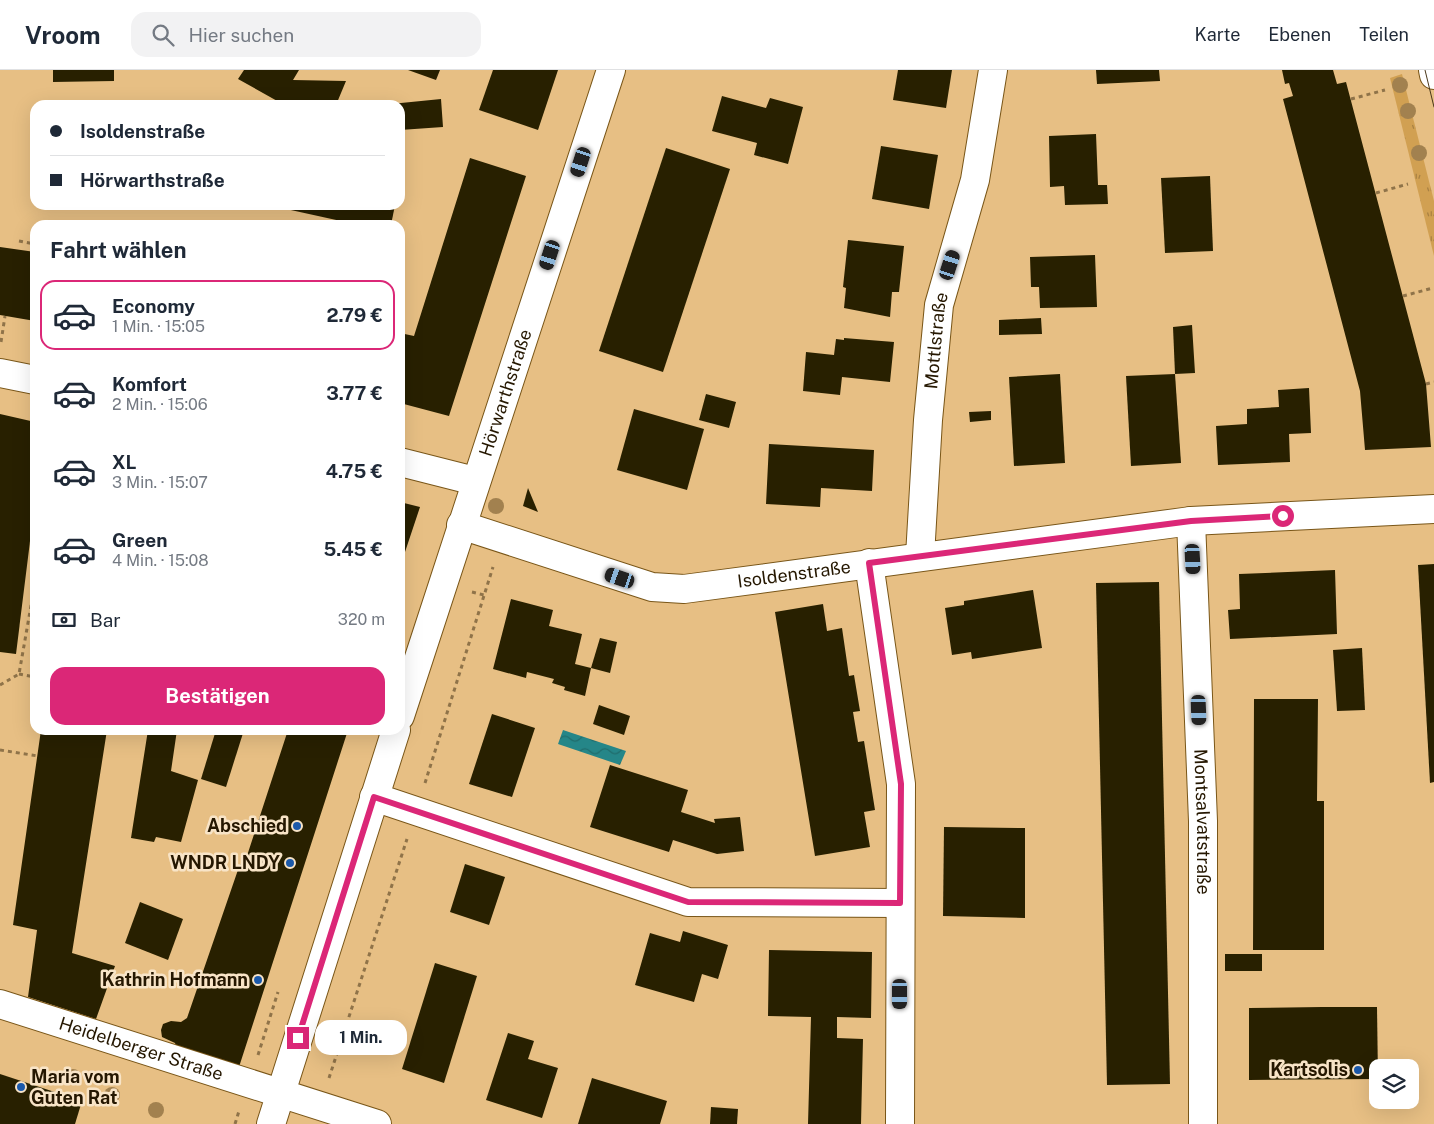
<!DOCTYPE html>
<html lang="de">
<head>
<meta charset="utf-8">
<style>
	:root { --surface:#fff; --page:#f2f2f3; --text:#1f2937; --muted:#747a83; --line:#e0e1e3; --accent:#db2777 }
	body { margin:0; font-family:"Public Sans",sans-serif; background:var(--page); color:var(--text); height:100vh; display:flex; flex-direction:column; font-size:19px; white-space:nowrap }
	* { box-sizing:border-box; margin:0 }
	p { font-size:16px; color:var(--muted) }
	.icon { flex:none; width:28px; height:28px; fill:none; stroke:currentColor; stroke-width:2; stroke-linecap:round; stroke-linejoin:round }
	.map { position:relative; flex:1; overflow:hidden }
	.drawer { position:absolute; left:30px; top:150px; width:375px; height:515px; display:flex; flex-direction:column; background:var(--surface); border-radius:15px; box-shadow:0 5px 20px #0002 }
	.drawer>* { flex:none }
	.hud { position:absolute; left:30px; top:30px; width:375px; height:110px; border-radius:15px; box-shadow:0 5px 20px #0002; display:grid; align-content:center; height:110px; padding:0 20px; background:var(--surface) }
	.buttons { position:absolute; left:1369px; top:989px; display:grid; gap:10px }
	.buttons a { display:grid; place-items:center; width:50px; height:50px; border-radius:10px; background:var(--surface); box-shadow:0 5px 20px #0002; font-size:25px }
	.end { position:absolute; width:22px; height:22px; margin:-11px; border:6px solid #db2777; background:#fff; box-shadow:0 0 0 2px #fff }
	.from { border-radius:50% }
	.bubble { position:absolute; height:35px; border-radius:15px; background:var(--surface); box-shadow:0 5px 20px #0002; font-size:16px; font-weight:700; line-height:35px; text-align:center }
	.car { position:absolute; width:15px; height:30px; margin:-15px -8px; border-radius:6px; box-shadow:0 0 4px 1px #0007; background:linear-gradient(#222 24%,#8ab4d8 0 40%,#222 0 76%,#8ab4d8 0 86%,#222 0) }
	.hud b { display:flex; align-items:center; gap:18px; height:48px; font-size:19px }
	.hud b+b { border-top:1px solid var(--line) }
	.hud i { width:12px; height:12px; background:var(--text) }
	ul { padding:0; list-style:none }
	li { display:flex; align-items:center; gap:15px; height:70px; margin:0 10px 8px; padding:0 10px; border:2px solid transparent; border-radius:15px }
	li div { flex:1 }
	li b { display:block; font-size:19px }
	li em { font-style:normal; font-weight:700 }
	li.active { border-color:var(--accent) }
	li>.icon { width:45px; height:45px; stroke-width:1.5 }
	h2 { padding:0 20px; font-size:22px; line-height:60px }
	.pay { display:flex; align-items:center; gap:12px; height:55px; padding:0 20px; font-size:19px }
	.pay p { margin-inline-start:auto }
	.action { display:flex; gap:10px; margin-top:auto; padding:10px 20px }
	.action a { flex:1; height:58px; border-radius:15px; background:var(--accent); color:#fff; font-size:20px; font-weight:700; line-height:58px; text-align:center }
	header { display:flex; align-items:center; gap:30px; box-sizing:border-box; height:70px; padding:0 25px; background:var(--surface); border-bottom:1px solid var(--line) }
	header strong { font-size:24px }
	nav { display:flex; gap:28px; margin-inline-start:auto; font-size:18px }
	.search { width:350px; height:45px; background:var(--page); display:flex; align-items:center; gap:12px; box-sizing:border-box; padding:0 18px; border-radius:15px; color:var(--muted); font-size:19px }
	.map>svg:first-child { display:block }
	.grass { fill:url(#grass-tufts) }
	.water { fill:url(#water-waves) }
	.building { fill:#282000 }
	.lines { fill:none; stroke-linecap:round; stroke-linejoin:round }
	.minor-casing { stroke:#795618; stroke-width:30 }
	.path { stroke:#8f7349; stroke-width:3; stroke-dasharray:4 4; stroke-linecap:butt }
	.minor { stroke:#fff; stroke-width:28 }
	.tram { stroke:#4a371a; stroke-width:1 }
	.tree { fill:#a2814f }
	.route { stroke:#db2777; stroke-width:6 }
	.poi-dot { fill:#1b59aa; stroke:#f8e4c7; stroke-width:2 }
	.labels { text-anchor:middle; stroke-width:5; stroke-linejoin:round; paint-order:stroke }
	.street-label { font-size:18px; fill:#251701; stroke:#f8e4c7 }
	.poi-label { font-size:18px; font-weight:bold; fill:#251701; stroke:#f8e4c7; text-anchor:end }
</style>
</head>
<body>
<header>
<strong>Vroom</strong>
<div class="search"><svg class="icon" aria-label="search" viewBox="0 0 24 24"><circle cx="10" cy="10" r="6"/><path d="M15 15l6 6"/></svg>Hier suchen</div>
<nav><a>Karte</a><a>Ebenen</a><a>Teilen</a></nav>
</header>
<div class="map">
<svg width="1434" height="1054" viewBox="0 0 1434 1054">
	<defs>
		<pattern id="grass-tufts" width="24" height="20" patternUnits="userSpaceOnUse" patternTransform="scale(1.25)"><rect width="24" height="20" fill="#d1a052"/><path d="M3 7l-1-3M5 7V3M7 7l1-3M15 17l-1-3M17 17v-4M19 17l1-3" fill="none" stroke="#a98142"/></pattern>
		<pattern id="water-waves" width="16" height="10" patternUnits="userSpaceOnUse" patternTransform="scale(1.25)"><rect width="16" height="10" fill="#258688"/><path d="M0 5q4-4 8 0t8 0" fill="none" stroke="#206d6d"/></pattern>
	</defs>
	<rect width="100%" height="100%" fill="#e7bf84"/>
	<!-- grass -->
	<path class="grass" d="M1402,4L1434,131V186L1390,8Z"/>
	<!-- water -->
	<path class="water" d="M563,660L626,681L620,695L558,674Z"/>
	<!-- building -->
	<g class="building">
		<path d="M53,0H114V11L53,12Z"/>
		<path d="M244,0H299L293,10L346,11L336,35H278L279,32L238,9Z"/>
		<path d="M408,0H440L436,10Z"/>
		<path d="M493,0H558L538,60L479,40Z"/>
		<path d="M898,0H952L946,38L893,30Z"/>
		<path d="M1096,0H1159L1160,11L1097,14Z"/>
		<path d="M1282,0H1333L1337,14L1346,12L1426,314L1431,377L1365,380L1360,321L1283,29L1293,26L1289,13L1285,14Z"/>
		<path d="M722,26L766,38L770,28L803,37L788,94L754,85L757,73L712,61Z"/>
		<path d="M441,29L443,57L400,60V35H381Z"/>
		<path d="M1096,64L1098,115H1107L1108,134L1065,135L1064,116L1050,117L1049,66Z"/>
		<path d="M881,76L938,85L929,139L872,129Z"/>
		<path d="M666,78L730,99L663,302L599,281Z"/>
		<path d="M470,88L526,106L449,346L400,333V263L414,266Z"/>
		<path d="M1210,106L1213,181L1165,183L1161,108Z"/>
		<path d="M268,135H395L391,155H359Z"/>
		<path d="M848,170L904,176L899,222H892L890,247L844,238L846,218L843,217Z"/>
		<path d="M0,177L35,182V251L0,245Z"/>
		<path d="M1095,185L1097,237L1040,238L1039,217H1031L1030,187Z"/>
		<path d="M1041,248L1042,264L999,265V250Z"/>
		<path d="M1192,255L1195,303L1175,304L1173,257Z"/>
		<path d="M844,268L894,272L890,312L842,307L840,325L803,321L806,282L834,285L836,269L844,270Z"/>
		<path d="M1060,304L1065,393L1014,396L1009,307Z"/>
		<path d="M1175,304L1181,393L1131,396L1126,306Z"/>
		<path d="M1309,318L1311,363L1289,364L1290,392L1218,395L1216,356L1247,354V339L1279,337L1278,320Z"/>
		<path d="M706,324L736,332L729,358L699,350Z"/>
		<path d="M634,339L704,359L687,420L617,400Z"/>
		<path d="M991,341V350L970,352L969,342Z"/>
		<path d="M0,344L35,352V431L16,584L0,582Z"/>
		<path d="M769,374L874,380L872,421L821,418L820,437L766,434Z"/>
		<path d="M528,418L538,442L523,436Z"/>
		<path d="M400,432L420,437L400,497Z"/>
		<path d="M1434,494V712L1430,713L1418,495Z"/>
		<path d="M1335,500L1337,564L1230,569L1228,540L1240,539L1239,504Z"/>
		<path d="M1159,512L1170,1014L1107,1015L1096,513Z"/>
		<path d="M1033,520L1042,578L972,589L971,582L952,585L945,538L964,535V531Z"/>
		<path d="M511,529L553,540L549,556L582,564L575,594L591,598L585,626L564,620L565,617L552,613L554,609L527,602L526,608L493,599Z"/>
		<path d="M823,534L827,561L842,558L849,606L854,605L860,641L853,642L858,672L864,671L875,740L864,742L870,777L815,786L775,542Z"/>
		<path d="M600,568L617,572L610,603L591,598Z"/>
		<path d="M1362,578L1365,640L1337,641L1333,580Z"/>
		<path d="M1254,629H1318L1317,731H1324V880H1253Z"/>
		<path d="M599,635L630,646L624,665L593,654Z"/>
		<path d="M492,644L535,658L512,727L469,714Z"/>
		<path d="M41,660H107L72,883L115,896L96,949L28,927L37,860L13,855Z"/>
		<path d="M148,660H177L171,701L198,710L181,772L156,767L154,772L131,768Z"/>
		<path d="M216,660H244L226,717L201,709Z"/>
		<path d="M288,660H348L239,997L176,976L175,973L162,967L161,960L163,954L171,951L181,952L187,948L240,794L244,795Z"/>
		<path d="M610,695L688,720L681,742L715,753L714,749L740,747L744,781L717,784L673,770L669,782L590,757Z"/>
		<path d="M944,757L1025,758V848L943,846Z"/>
		<path d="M465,794L505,807L489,855L450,842Z"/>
		<path d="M140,832L183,849L168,890L125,873Z"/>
		<path d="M683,861L728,875L718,909L702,904L694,932L635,915L650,863L680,872Z"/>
		<path d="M769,880L872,882L871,948L837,947V968L863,969L861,1054H808L811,947L768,946Z"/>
		<rect x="1225" y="884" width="37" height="17"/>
		<path d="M435,893L477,906L444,1013L402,999Z"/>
		<path d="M1322,937H1377L1378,1009L1249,1010V938Z"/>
		<path d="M508,963L534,971L528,989L558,998L542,1048L486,1030Z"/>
		<path d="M0,1004L82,1031L75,1054H0Z"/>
		<path d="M592,1008L667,1031L660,1054H578Z"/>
		<path d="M711,1037L738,1039L737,1054H710Z"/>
	</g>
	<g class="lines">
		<defs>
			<g id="minor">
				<path d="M1433,0L1434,5"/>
				<path d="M0,303L35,310"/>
				<path d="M400,392L475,411"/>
				<path id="s1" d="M1191,451L1203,751V1054"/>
				<path id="s2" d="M461,455L652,517L684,519L1191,451L1434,439"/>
				<path id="s3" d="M920,486L928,350L939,235L975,110L993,0"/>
				<path d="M869,493L901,714L900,1054"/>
				<path id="s4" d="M400,646L611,0"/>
				<path d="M374,727L688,832L900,833"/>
				<path id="s5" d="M0,934L377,1054"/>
				<path d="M271,1054L396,660"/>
			</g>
		</defs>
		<!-- minor casing -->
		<use href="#minor" class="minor-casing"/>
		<!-- path -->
		<g class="path">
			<path d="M1351,29L1385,20"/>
			<path d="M1376,123L1408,114"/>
			<path d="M19,171L35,174"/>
			<path d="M1403,226L1433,218"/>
			<path d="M400,254L402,255"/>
			<path d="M1,272L5,246"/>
			<path d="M1426,314L1434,312"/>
			<path d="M33,351L35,342"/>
			<path d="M472,522L484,525"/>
			<path d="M19,604L35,607"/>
			<path d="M0,615L19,604L35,513"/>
			<path d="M0,680L38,686"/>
			<path d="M425,713L493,497"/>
			<path d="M258,985L278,922"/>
			<path d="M329,1008L407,769"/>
			<path d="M235,1054L239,1041"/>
		</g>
		<!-- minor -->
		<use href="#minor" class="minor"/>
		<!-- tram -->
		<path class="tram" d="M1425,0L1434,37"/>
	</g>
	<!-- trees -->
	<g class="tree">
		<circle cx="1400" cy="15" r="8"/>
		<circle cx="1408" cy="41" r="8"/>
		<circle cx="1419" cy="83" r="8"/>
		<circle cx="496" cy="436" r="8"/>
		<circle cx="73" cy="1007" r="8"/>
		<circle cx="112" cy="1025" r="8"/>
		<circle cx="156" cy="1040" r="8"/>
	</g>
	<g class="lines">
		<!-- route -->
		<path class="route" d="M298,968L374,727L688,832L900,833L901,714L869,493L1191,451L1283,446"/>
	</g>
	<!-- markers -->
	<g class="poi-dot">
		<circle cx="297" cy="756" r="5"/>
		<circle cx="290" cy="793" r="5"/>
		<circle cx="258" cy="910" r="5"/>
		<circle cx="1358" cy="1000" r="5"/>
		<circle cx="21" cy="1017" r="5"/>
	</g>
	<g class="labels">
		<!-- street labels -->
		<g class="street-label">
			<text dy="6" stroke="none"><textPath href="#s3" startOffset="216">Mottlstraße</textPath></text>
			<text dy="6" stroke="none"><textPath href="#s4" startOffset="340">Hörwarthstraße</textPath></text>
			<text dy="6" stroke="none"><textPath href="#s2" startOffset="344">Isoldenstraße</textPath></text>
			<text dy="6" stroke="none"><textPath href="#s1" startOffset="301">Montsalvatstraße</textPath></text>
			<text dy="6" stroke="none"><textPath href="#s5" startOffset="148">Heidelberger Straße</textPath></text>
		</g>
		<!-- poi labels -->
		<g class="poi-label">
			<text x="287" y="762">Abschied</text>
			<text x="280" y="799">WNDR LNDY</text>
			<text x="248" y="916">Kathrin Hofmann</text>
			<text x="1348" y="1006">Kartsolis</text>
			<text x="31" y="1013" text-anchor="start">Maria vom<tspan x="31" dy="21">Guten Rat</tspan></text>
		</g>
	</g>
</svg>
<div class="buttons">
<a><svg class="icon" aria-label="layers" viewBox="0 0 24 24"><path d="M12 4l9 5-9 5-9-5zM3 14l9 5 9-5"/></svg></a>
</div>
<i class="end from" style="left:1283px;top:446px"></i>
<i class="end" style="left:298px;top:968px"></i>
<div class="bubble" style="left:315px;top:950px;width:92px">1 Min.</div>
<i class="car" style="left:581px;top:92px;rotate:198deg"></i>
<i class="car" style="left:550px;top:185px;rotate:198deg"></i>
<i class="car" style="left:950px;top:195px;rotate:18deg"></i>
<i class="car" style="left:1193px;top:489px;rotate:177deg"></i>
<i class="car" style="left:620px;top:508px;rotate:289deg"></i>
<i class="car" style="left:1199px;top:640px;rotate:178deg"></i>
<i class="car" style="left:900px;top:924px;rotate:180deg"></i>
<div class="hud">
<b><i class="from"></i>Isoldenstraße</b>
<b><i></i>Hörwarthstraße</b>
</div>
<section class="drawer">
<h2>Fahrt wählen</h2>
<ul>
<li class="active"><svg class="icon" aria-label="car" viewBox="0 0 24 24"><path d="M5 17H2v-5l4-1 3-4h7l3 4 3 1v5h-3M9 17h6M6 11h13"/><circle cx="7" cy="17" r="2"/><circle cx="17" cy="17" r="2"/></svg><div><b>Economy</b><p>1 Min. · 15:05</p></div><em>2.79 €</em></li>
<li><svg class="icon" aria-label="car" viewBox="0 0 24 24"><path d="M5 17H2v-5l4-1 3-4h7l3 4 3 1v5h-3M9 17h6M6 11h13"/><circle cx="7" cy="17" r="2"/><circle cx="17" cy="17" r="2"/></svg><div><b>Komfort</b><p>2 Min. · 15:06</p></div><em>3.77 €</em></li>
<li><svg class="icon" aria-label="car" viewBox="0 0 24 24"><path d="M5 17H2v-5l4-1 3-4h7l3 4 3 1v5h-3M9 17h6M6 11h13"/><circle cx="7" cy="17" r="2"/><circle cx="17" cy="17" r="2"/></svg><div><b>XL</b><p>3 Min. · 15:07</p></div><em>4.75 €</em></li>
<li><svg class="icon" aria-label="car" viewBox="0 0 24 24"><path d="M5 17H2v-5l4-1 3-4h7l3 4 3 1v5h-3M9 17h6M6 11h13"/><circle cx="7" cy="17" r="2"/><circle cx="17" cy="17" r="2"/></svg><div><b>Green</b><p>4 Min. · 15:08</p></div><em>5.45 €</em></li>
</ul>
<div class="pay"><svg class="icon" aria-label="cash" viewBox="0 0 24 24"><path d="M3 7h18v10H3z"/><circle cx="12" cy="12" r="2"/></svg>Bar<p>320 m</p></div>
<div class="action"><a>Bestätigen</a></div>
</section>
</div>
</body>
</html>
